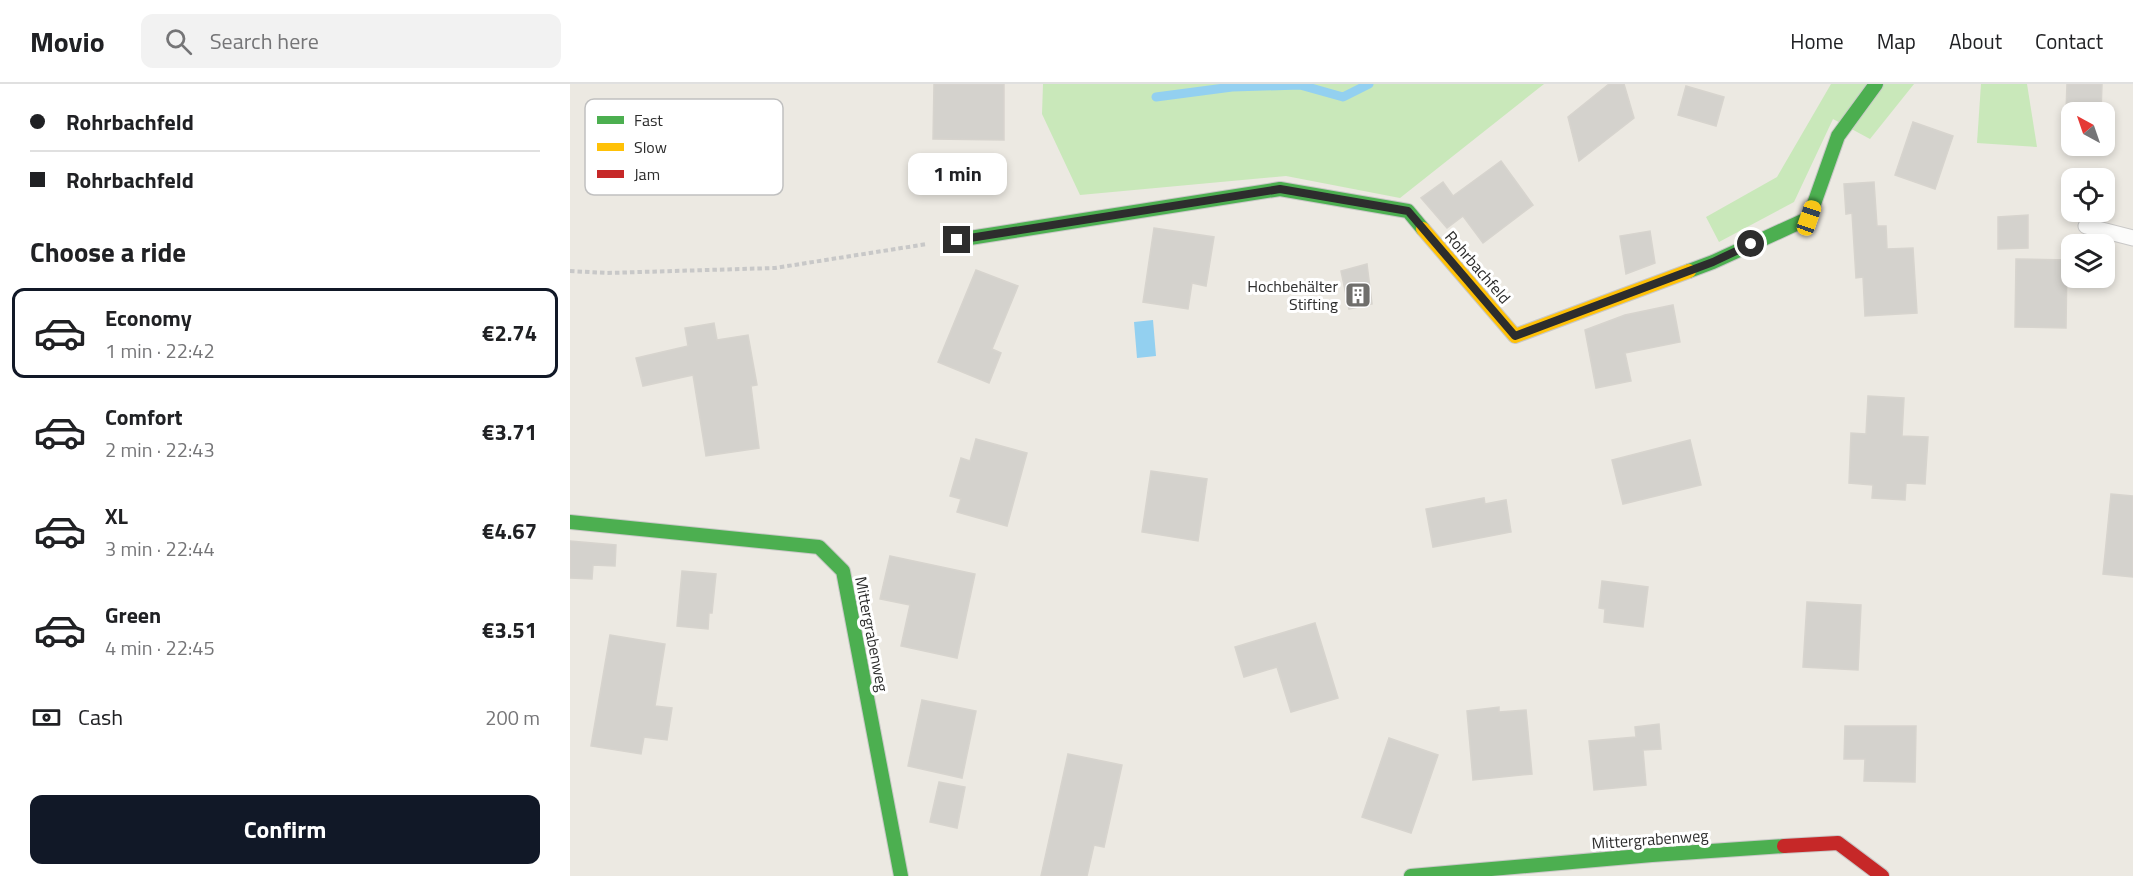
<!DOCTYPE html>
<html lang="en">
<head>
<meta charset="utf-8">
<style>
	:root { --surface:#fff; --page:#f2f2f2; --text:#202124; --muted:#757577; --line:#e0e0e0; --accent:#111827 }
	body { margin:0; font-family:"Titillium Web",sans-serif; background:var(--page); color:var(--text); height:100vh; display:flex; flex-direction:column; font-size:22px; white-space:nowrap }
	* { box-sizing:border-box; margin:0 }
	p { font-size:20px; color:var(--muted) }
	.icon { flex:none; width:33px; height:33px; fill:none; stroke:currentColor; stroke-width:2; stroke-linecap:round; stroke-linejoin:round }
	.map { position:relative; flex:1; overflow:hidden }
	.details { display:flex; flex-direction:column; background:var(--surface); width:570px }
	.details>* { flex:none }
	.banner { display:grid; align-content:center; height:132px; padding:0 30px; background:var(--surface) }
	.needle { width:39px; rotate:320deg }
	.fabs { position:absolute; left:1491px; top:18px; display:grid; gap:12px }
	.fabs a { display:grid; place-items:center; width:54px; height:54px; border-radius:12px; background:var(--surface); box-shadow:0 3px 9px #0003; font-size:30px }
	.end { position:absolute; width:27px; height:27px; margin:-14px; border:8px solid #2d2d2d; background:#fff; box-shadow:0 0 0 3px #fff }
	.from { border-radius:50% }
	.bubble { position:absolute; height:42px; border-radius:12px; background:var(--surface); box-shadow:0 3px 9px #0003; font-size:20px; font-weight:700; line-height:42px; text-align:center }
	.car { position:absolute; width:18px; height:36px; margin:-18px -9px; border-radius:8px; box-shadow:0 0 4px 2px #0007; background:linear-gradient(#f5c518 24%,#345 0 40%,#f5c518 0 76%,#345 0 86%,#f5c518 0) }
	.banner b { display:flex; align-items:center; gap:21px; height:57px; font-size:22px }
	.banner b+b { border-top:2px solid var(--line) }
	.banner i { width:15px; height:15px; background:var(--text) }
	ul { padding:0; list-style:none }
	li { display:flex; align-items:center; gap:18px; height:90px; margin:0 12px 9px; padding:0 18px; border:3px solid transparent; border-radius:12px }
	li div { flex:1 }
	li b { display:block; font-size:22px }
	li em { font-style:normal; font-weight:700 }
	li.on { border-color:var(--accent) }
	li>.icon { width:54px; height:54px; stroke-width:1.5 }
	h2 { padding:0 30px; font-size:27px; line-height:72px }
	.pay { display:flex; align-items:center; gap:15px; height:66px; padding:0 30px; font-size:22px }
	.pay p { margin-inline-start:auto }
	.cta { display:flex; gap:12px; margin-top:auto; padding:12px 30px }
	.cta a { flex:1; height:69px; border-radius:12px; background:var(--accent); color:#fff; font-size:24px; font-weight:700; line-height:69px; text-align:center }
	header { display:flex; align-items:center; gap:36px; box-sizing:border-box; height:84px; padding:0 30px; background:var(--surface); border-bottom:2px solid var(--line) }
	header strong { font-size:28px }
	nav { display:flex; gap:33px; margin-inline-start:auto; font-size:21px }
	.search { width:420px; height:54px; background:var(--page); display:flex; align-items:center; gap:15px; box-sizing:border-box; padding:0 21px; border-radius:12px; color:var(--muted); font-size:22px }
	main { display:flex; flex:1; min-height:0 }
	.map>svg:first-child { display:block }
	.green { fill:#c9e8ba }
	.water { fill:#93d0f0 }
	.lines { fill:none; stroke-linecap:round; stroke-linejoin:round }
	.stream { stroke:#93d0f0; stroke-width:9 }
	.building { fill:#d4d2cd; stroke:#d7d4ce; stroke-width:1.5 }
	.lane-casing { stroke:#c9c8c7; stroke-width:17 }
	.fast-casing { stroke:#c9c8c7; stroke-width:16 }
	.slow-casing { stroke:#c9c8c7; stroke-width:16 }
	.jam-casing { stroke:#c9c8c7; stroke-width:16 }
	.path { stroke:#c8c8c8; stroke-width:4; stroke-dasharray:4.5 3; stroke-linecap:butt }
	.lane { stroke:#fcfcfb; stroke-width:15 }
	.fast { stroke:#4caf50; stroke-width:14 }
	.slow { stroke:#ffc107; stroke-width:14 }
	.jam { stroke:#c62828; stroke-width:14 }
	.route { stroke:#2d2d2d; stroke-width:8 }
	.labels { text-anchor:middle; stroke-width:6; stroke-linejoin:round; paint-order:stroke }
	.street-label { font-size:16px; fill:#2d2d2d; stroke:#fff }
	.poi-label { font-size:16px; fill:#2d2d2d; stroke:#fff; text-anchor:end }
	.key { fill:#fff; stroke:#c0c0c0; stroke-width:1.5 }
	.key-label { font-size:16px; fill:#2d2d2d }
</style>
</head>
<body>
<header>
<strong>Movio</strong>
<div class="search"><svg class="icon" aria-label="search" viewBox="0 0 24 24"><circle cx="10" cy="10" r="6"/><path d="M15 15l6 6"/></svg>Search here</div>
<nav><a>Home</a><a>Map</a><a>About</a><a>Contact</a></nav>
</header>
<main>
<section class="details">
<div class="banner">
<b><i class="from"></i>Rohrbachfeld</b>
<b><i></i>Rohrbachfeld</b>
</div>
<h2>Choose a ride</h2>
<ul>
<li class="on"><svg class="icon" aria-label="car" viewBox="0 0 24 24"><path d="M5 17H2v-5l4-1 3-4h7l3 4 3 1v5h-3M9 17h6M6 11h13"/><circle cx="7" cy="17" r="2"/><circle cx="17" cy="17" r="2"/></svg><div><b>Economy</b><p>1 min · 22:42</p></div><em>€2.74</em></li>
<li><svg class="icon" aria-label="car" viewBox="0 0 24 24"><path d="M5 17H2v-5l4-1 3-4h7l3 4 3 1v5h-3M9 17h6M6 11h13"/><circle cx="7" cy="17" r="2"/><circle cx="17" cy="17" r="2"/></svg><div><b>Comfort</b><p>2 min · 22:43</p></div><em>€3.71</em></li>
<li><svg class="icon" aria-label="car" viewBox="0 0 24 24"><path d="M5 17H2v-5l4-1 3-4h7l3 4 3 1v5h-3M9 17h6M6 11h13"/><circle cx="7" cy="17" r="2"/><circle cx="17" cy="17" r="2"/></svg><div><b>XL</b><p>3 min · 22:44</p></div><em>€4.67</em></li>
<li><svg class="icon" aria-label="car" viewBox="0 0 24 24"><path d="M5 17H2v-5l4-1 3-4h7l3 4 3 1v5h-3M9 17h6M6 11h13"/><circle cx="7" cy="17" r="2"/><circle cx="17" cy="17" r="2"/></svg><div><b>Green</b><p>4 min · 22:45</p></div><em>€3.51</em></li>
</ul>
<div class="pay"><svg class="icon" aria-label="cash" viewBox="0 0 24 24"><path d="M3 7h18v10H3z"/><circle cx="12" cy="12" r="2"/></svg>Cash<p>200 m</p></div>
<div class="cta"><a>Confirm</a></div>
</section>
<div class="map">
<svg width="1563" height="792" viewBox="0 0 1563 792">
	<rect width="100%" height="100%" fill="#ece9e2"/>
	<!-- green -->
	<g class="green">
		<path d="M473,0H974L830,114L716,92L510,111L472,30Z"/>
		<path d="M1261,0H1344L1300,55L1263,35L1224,118L1149,158L1136,133L1207,93Z"/>
		<path d="M1411,0H1457L1467,63L1407,59Z"/>
	</g>
	<!-- water -->
	<path class="water" d="M583,236L586,272L567,274L564,238Z"/>
	<g class="lines">
		<!-- stream -->
		<path class="stream" d="M586,13L662,3L730,1L773,13L799,0"/>
	</g>
	<!-- building -->
	<g class="building">
		<path d="M364,0H434V56L363,55Z"/>
		<path d="M1039,0H1054L1064,34L1009,77L998,33Z"/>
		<path d="M1497,0H1532L1531,28H1496Z"/>
		<path d="M1116,2L1154,13L1146,42L1108,31Z"/>
		<path d="M1343,38L1383,52L1365,105L1325,91Z"/>
		<path d="M931,77L963,121L913,159L893,132L877,144L851,114L873,98L883,112Z"/>
		<path d="M1304,98L1307,142H1316L1317,165L1343,164L1347,229L1295,232L1293,193L1286,194L1282,129L1276,130L1274,100Z"/>
		<path d="M1458,131V164L1428,165V133Z"/>
		<path d="M584,144L644,153L636,202L622,199L618,225L573,218Z"/>
		<path d="M1080,147L1085,179L1056,190L1050,152Z"/>
		<path d="M1446,175L1497,176L1496,244L1445,243Z"/>
		<path d="M797,180L802,220L779,225L771,187Z"/>
		<path d="M406,186L448,202L422,265L431,269L419,299L368,278Z"/>
		<path d="M1103,221L1110,258L1055,269L1061,297L1026,304L1015,246L1055,231Z"/>
		<path d="M144,239L147,256L178,251L187,301L181,302L189,364L136,372L123,291L73,302L66,274L118,262L115,244Z"/>
		<path d="M1298,312L1334,314L1332,352L1358,353L1355,400L1336,399L1335,416L1302,414L1303,401L1279,399L1281,349L1296,350Z"/>
		<path d="M406,355L457,369L437,442L387,428L391,415L380,412L391,374L400,377Z"/>
		<path d="M1120,356L1131,401L1053,420L1042,376Z"/>
		<path d="M581,387L637,395L628,457L572,448Z"/>
		<path d="M1541,410L1563,412V493L1533,490Z"/>
		<path d="M914,414L915,420L936,416L941,448L863,463L856,425Z"/>
		<path d="M0,457L46,461L45,482L23,481L22,495L0,494Z"/>
		<path d="M320,472L405,490L387,574L331,562L340,521L310,515Z"/>
		<path d="M112,487L146,490L142,529H139L138,545L107,542Z"/>
		<path d="M1032,497L1078,503L1073,543L1034,538L1035,525L1029,524Z"/>
		<path d="M1237,518L1291,521L1288,586L1233,583Z"/>
		<path d="M745,539L768,614L721,628L707,583L674,593L665,563Z"/>
		<path d="M40,551L95,560L85,622L102,624L97,656L74,653L71,670L21,662Z"/>
		<path d="M352,616L406,627L392,694L338,682Z"/>
		<path d="M929,623V628L956,626L962,690L903,696L897,627Z"/>
		<path d="M1089,640L1091,665L1073,666L1076,701L1024,706L1019,657L1066,653L1065,643Z"/>
		<path d="M1275,642H1346L1345,698L1294,697L1295,675H1274Z"/>
		<path d="M819,654L868,671L841,749L792,733Z"/>
		<path d="M498,670L552,681L534,763L524,761L517,792H471Z"/>
		<path d="M369,698L395,703L387,744L360,738Z"/>
	</g>
	<g class="lines">
		<defs>
			<path id="lane" d="M1516,142L1563,154"/>
			<g id="fast">
				<path d="M387,156L710,105L838,127L853,145"/>
				<path d="M1119,187L1143,178L1239,134L1268,52L1306,0"/>
				<path d="M0,438L249,463L273,487L331,792"/>
				<path d="M841,792L1082,771L1214,762"/>
			</g>
			<path id="slow" d="M853,145L945,252L1119,187"/>
			<path id="jam" d="M1214,762L1268,759L1312,792"/>
		</defs>
		<!-- lane casing -->
		<use href="#lane" class="lane-casing"/>
		<!-- fast casing -->
		<use href="#fast" class="fast-casing"/>
		<!-- slow casing -->
		<use href="#slow" class="slow-casing"/>
		<!-- jam casing -->
		<use href="#jam" class="jam-casing"/>
		<!-- path -->
		<path class="path" d="M0,187L37,189L205,184L357,160"/>
		<!-- lane -->
		<use href="#lane" class="lane"/>
		<!-- fast -->
		<use href="#fast" class="fast"/>
		<!-- slow -->
		<use href="#slow" class="slow"/>
		<!-- jam -->
		<use href="#jam" class="jam"/>
	</g>
	<g class="lines">
		<!-- route -->
		<path class="route" d="M387,156L710,105L809,122L838,127L945,252L1143,178L1181,160"/>
	</g>
	<!-- icons -->
	<defs>
		<symbol id="building-square" viewBox="-11 -11 22 22"><rect x="-9" y="-9" width="18" height="18" rx="4" fill="#706f6c" stroke="#fff"/><path d="M-4-6H4V6H1V3H-1V6H-4ZM-2.5-4.3h1.7v1.8h-1.7ZM.8-4.3h1.7v1.8H.8ZM-2.5-1h1.7V.8h-1.7ZM.8-1h1.7V.8H.8Z" fill="#fff"/></symbol>
	</defs>
	<g fill-rule="evenodd">
		<use href="#building-square" x="773" y="196" width="30" height="30"/>
	</g>
	<g class="labels">
		<!-- street labels -->
		<g class="street-label">
			<text transform="translate(908 183) rotate(49)" y="6">Rohrbachfeld</text>
			<text transform="translate(302 550) rotate(79)" y="6">Mittergrabenweg</text>
			<text transform="translate(1080 755) rotate(-4)" y="6">Mittergrabenweg</text>
		</g>
		<!-- poi labels -->
		<g class="poi-label">
			<text x="768" y="208">Hochbehälter<tspan x="768" dy="18">Stifting</tspan></text>
		</g>
	</g>
	<!-- legend -->
	<rect x="15" y="15" width="198" height="96" rx="9" class="key"/>
	<rect x="27" y="32" width="27" height="8" fill="#4caf50"/>
	<rect x="27" y="59" width="27" height="8" fill="#ffc107"/>
	<rect x="27" y="86" width="27" height="8" fill="#c62828"/>
	<g class="key-label">
		<text x="64" y="42">Fast</text>
		<text x="64" y="69">Slow</text>
		<text x="64" y="96">Jam</text>
	</g>
</svg>
<div class="fabs">
<a><svg class="needle" viewBox="-14 -14 28 28"><path d="M0-13l5 13h-10z" fill="#e53935"/><path d="M0 13l5-13h-10z" fill="#757577"/></svg></a>
<a><svg class="icon" aria-label="locate" viewBox="0 0 24 24"><circle cx="12" cy="12" r="6"/><path d="M12 2v4M12 18v4M2 12h4M18 12h4"/></svg></a>
<a><svg class="icon" aria-label="layers" viewBox="0 0 24 24"><path d="M12 4l9 5-9 5-9-5zM3 14l9 5 9-5"/></svg></a>
</div>
<i class="end from" style="left:1181px;top:160px"></i>
<i class="end" style="left:387px;top:156px"></i>
<div class="bubble" style="left:338px;top:69px;width:99px">1 min</div>
<i class="car" style="left:1239px;top:134px;rotate:19deg"></i>
</div>
</main>
</body>
</html>
